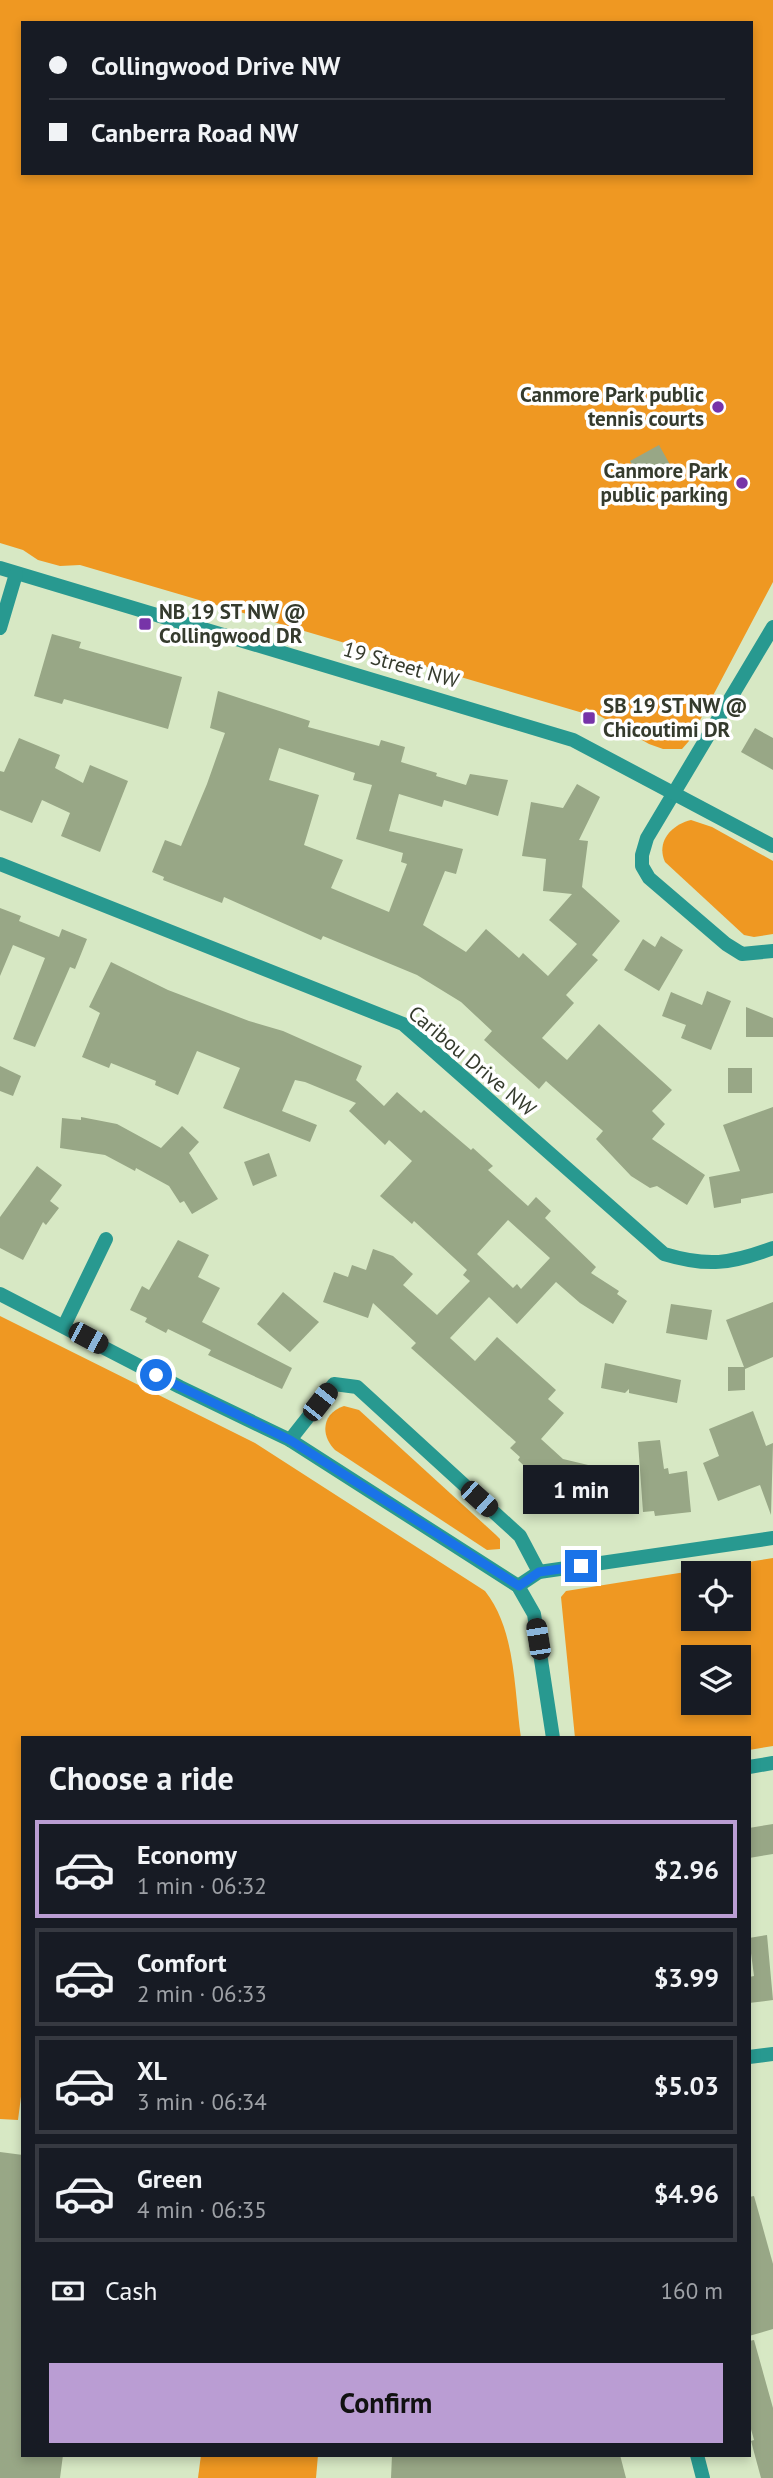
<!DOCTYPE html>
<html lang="en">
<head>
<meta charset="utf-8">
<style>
	:root { --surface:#171b24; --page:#20242c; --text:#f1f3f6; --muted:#9ea1a6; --line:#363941; --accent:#ba9dd3 }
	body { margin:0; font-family:"PT Sans",sans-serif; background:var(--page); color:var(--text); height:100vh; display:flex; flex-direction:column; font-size:26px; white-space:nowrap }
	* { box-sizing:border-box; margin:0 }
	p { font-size:23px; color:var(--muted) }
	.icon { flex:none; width:38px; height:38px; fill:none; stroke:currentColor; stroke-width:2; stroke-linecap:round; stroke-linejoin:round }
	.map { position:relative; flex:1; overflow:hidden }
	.panel { position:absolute; left:21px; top:1736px; width:730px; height:721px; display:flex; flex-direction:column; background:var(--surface); border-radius:0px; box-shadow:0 4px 10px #0003 }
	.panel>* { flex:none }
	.hud { position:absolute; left:21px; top:21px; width:732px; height:154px; border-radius:0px; box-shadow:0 4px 10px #0003; display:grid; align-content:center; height:154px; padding:0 28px; background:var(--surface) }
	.fabs { position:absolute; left:681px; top:1561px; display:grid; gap:14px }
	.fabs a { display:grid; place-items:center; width:70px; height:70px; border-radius:0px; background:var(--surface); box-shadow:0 4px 10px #0003; font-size:35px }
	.end { position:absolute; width:32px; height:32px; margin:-16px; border:9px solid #1a73e8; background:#fff; box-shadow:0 0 0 4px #fff }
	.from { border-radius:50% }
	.bubble { position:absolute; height:49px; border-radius:0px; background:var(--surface); box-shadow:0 4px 10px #0003; font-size:23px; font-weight:700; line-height:49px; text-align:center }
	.car { position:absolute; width:21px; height:42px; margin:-21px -10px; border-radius:9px; box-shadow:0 0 5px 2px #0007; background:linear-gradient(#222 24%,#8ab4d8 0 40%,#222 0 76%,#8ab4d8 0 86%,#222 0) }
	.hud b { display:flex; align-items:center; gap:24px; height:66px; font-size:26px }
	.hud b+b { border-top:2px solid var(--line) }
	.hud i { width:18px; height:18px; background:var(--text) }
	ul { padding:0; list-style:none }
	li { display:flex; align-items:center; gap:21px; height:98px; margin:0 14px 10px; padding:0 14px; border:4px solid var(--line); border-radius:0px }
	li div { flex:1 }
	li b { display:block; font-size:26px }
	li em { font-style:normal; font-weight:700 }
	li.current { border-color:var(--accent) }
	li>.icon { width:63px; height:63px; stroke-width:1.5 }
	h2 { padding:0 28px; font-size:32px; line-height:84px }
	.pay { display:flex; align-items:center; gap:18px; height:77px; padding:0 28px; font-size:26px }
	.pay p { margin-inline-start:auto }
	.primary-button { display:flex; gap:14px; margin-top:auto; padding:14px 28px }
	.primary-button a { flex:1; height:80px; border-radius:0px; background:var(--accent); color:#111; font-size:28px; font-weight:700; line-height:80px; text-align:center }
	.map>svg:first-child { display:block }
	.green { fill:#ef9822; fill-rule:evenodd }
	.building { fill:#98a786; fill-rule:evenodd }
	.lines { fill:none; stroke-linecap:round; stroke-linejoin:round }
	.minor { stroke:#289990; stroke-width:14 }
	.tertiary { stroke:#289990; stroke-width:14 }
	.route { stroke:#1a73e8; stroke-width:9 }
	.poi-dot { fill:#7734a8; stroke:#fff; stroke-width:2.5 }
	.labels { text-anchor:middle; stroke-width:7; stroke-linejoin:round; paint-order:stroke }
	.poi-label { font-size:21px; font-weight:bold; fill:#353b2d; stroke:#fff; text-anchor:end }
	.street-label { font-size:21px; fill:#353b2d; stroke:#fff }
</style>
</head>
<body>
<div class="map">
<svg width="773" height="2478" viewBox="0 0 773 2478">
	<rect width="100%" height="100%" fill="#d7e8c4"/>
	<!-- green -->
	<g class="green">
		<path d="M0,0H773V582L689,741L682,749H663L649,744L586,708L583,713L80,565L60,566L38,560L23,550L0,543ZM23,23H751V173H23Z"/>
		<path d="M691,820L712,827L773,861V934L754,937L744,935L665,862C656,842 671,825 691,820Z"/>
		<path d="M0,1316L255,1443L485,1591C516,1630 514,1690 521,1738H23V2081L18,2120L0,2119Z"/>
		<path d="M344,1406L359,1410L496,1535L500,1539V1549L487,1550L335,1450C320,1435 322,1413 344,1406Z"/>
		<path d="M773,1558V1746L749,1750V1738H575L561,1597L566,1591ZM693,1573H738V1619H693ZM693,1657H738V1703H693Z"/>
		<path d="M201,2455H318L316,2478H198Z"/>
	</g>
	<!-- building -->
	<g class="building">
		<path d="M659,445L673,470L657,479L653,473L641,480L630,461Z"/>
		<path d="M52,634L81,642L79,648L182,677L168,729L64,699L62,704L34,696Z"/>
		<path d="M218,691L310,721L308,727L379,746L381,740L405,747L401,762L437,773L436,776L466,785L470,774L508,780L498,816L444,800L442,807L399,794L389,831L463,849L456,874L445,871L423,925L466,952L486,929L519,958L523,953L548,976L577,944L549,920L572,894L543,891L546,859L522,856L531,802L563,808L577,784L600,797L579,840L588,841L582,887L620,921L592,955L598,960L566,995L574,1003L542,1038L567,1060L599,1024L672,1090L652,1111L665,1124L652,1139L705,1175L687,1205L657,1186L650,1188L631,1176L596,1139L603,1131L546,1081L539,1089L484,1040L492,1031L461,1002L417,975L323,936L321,940L224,897L222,903L163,880L164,877L152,872L165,840L181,846L207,784L225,733L210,728ZM279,748L355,773L353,780L372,785L356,839L403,853L401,862L407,864L389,912L331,888L343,860L304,845L319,795L269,780Z"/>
		<path d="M755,728L773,738V770L741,752Z"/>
		<path d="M19,738L60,755L55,768L83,783L90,765L128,781L100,852L61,836L70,813L42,800L32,823L0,810V771L4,772Z"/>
		<path d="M0,908L21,916L19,921L59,937L62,929L87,939L75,969L70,967L35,1047L13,1039L45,958L13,945L0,976Z"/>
		<path d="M661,936L683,950L659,991L624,970L643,939L655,947Z"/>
		<path d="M111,962L168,990L249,1021L283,1031L362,1066L356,1080L384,1106L397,1092L421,1113L424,1110L471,1150L473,1148L493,1166L488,1170L528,1206L536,1197L551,1211L545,1218L596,1267L591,1273L619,1291L617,1294L627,1301L613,1324L580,1303L556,1282L517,1324L489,1297L450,1338L475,1361L497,1337L556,1390L548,1399L564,1413L541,1439L563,1459L609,1470L602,1499L544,1485L518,1460L520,1457L510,1448L516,1442L411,1348L416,1343L373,1303L368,1318L323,1302L334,1272L348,1277L352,1265L366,1270L373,1249L393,1256L413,1274L403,1285L437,1315L470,1281L463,1275L467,1270L414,1221L412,1224L380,1196L412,1161L389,1140L385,1145L349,1111L356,1103L305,1082L295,1080L282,1111L317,1125L310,1142L223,1108L240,1068L197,1051L178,1095L155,1085L156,1081L111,1063L109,1068L82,1057L100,1013L89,1007ZM508,1220L550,1258L521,1289L517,1284L513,1288L477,1254Z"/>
		<path d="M707,991L731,1001L711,1050L681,1038L686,1025L662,1016L671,992L702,1005Z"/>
		<path d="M746,1007L773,1018V1037H746Z"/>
		<path d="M0,1066L21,1076L13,1096L0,1091Z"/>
		<rect x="728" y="1068" width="24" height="25"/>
		<path d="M773,1107V1193L741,1199V1203L714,1208L709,1177L740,1171L723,1125Z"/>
		<path d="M81,1117L117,1124L161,1148L182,1126L199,1142L189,1153L218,1199L192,1214L184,1201L180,1203L169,1186L136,1168L135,1171L105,1155L60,1148L62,1118L81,1120Z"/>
		<path d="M269,1153L277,1176L253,1186L244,1162Z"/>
		<path d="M37,1166L62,1185L50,1201L59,1208L46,1225L43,1222L23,1260L0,1248V1217Z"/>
		<path d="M178,1240L209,1255L198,1277L220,1288L202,1322L292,1368L282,1389L208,1355L211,1350L168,1329L166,1333L145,1322L147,1318L130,1310L142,1286L149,1290Z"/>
		<path d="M283,1292L319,1322L290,1352L257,1324Z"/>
		<path d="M773,1302V1357L745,1369V1390L728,1391V1367H744L726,1320Z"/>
		<path d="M671,1304L712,1310L707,1340L666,1333Z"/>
		<path d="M605,1363L681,1380L677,1403L629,1393V1389L625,1393L601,1388Z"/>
		<path d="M753,1411L766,1446L773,1443L771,1515L760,1485L718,1501L703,1463L719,1456L709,1429Z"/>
		<path d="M660,1440L664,1469L668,1468L669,1474L687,1471L691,1512L655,1516L654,1511L643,1512L638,1442Z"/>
		<path d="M773,1824V1854L749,1858V1828Z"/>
		<path d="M767,1935L773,2000L749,2003V1977L754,1976L749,1938Z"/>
		<path d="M0,2152L23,2155V2455H63L60,2478H0Z"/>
		<path d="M754,2196L773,2264V2329L749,2336V2197Z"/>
		<path d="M754,2340L773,2408V2478H761L751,2441L754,2440L749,2422V2341Z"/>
		<path d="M392,2455H620L626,2478H391Z"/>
	</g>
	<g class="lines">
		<!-- minor -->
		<g class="minor">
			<path d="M773,627L647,838L642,855V866L649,878L726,944L742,954L773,951"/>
			<path d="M0,864L403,1024L664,1254C707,1267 731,1264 773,1248"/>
			<path d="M64,1326L106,1239"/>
			<path d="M290,1440L334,1384L357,1387L520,1536L539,1572"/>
			<path d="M518,1586L539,1572L773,1538"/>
			<path d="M749,1767L773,1763"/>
			<path d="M749,2057L773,2054"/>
		</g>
		<!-- tertiary -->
		<g class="tertiary">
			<path d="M0,568L573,740L773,846"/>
			<path d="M0,628L16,574"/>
			<path d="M0,1294L180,1387L290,1440L518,1586L534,1614L553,1738"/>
			<path d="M697,2455L703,2478"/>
		</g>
	</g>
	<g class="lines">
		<!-- route -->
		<path class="route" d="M156,1375L290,1440L519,1586L539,1572L581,1566"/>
	</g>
	<!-- markers -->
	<g class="poi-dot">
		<circle cx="718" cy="407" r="7"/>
		<circle cx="742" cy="483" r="7"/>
		<rect x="138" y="617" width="14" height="14" rx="3.5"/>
		<rect x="582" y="711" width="14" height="14" rx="3.5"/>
	</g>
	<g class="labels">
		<!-- poi labels -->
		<g class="poi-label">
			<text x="704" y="402">Canmore Park public<tspan x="704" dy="24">tennis courts</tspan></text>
			<text x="728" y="478">Canmore Park<tspan x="728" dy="24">public parking</tspan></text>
			<text x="159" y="619" text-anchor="start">NB 19 ST NW @<tspan x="159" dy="24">Collingwood DR</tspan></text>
			<text x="603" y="713" text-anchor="start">SB 19 ST NW @<tspan x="603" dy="24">Chicoutimi DR</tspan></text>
		</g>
		<!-- street labels -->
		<g class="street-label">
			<text transform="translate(401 665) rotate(16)" y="7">19 Street NW</text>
			<text transform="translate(472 1061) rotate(40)" y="7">Caribou Drive NW</text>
		</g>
	</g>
</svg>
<div class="fabs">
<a><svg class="icon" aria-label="locate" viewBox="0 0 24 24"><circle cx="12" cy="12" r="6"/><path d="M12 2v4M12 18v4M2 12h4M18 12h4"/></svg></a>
<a><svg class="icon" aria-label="layers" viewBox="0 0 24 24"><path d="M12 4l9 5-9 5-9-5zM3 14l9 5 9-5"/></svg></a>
</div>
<i class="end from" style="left:156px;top:1375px"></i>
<i class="end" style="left:581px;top:1566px"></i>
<div class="bubble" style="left:523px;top:1465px;width:116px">1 min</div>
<i class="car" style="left:88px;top:1338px;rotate:118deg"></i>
<i class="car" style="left:320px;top:1402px;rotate:38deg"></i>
<i class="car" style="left:479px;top:1499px;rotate:132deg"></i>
<i class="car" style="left:538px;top:1639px;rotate:351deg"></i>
<div class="hud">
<b><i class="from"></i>Collingwood Drive NW</b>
<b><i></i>Canberra Road NW</b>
</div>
<section class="panel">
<h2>Choose a ride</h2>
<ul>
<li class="current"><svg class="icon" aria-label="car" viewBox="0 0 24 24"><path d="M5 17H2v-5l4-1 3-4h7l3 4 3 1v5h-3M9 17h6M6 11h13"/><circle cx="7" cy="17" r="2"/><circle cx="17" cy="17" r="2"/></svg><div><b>Economy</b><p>1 min · 06:32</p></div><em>$2.96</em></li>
<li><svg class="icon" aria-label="car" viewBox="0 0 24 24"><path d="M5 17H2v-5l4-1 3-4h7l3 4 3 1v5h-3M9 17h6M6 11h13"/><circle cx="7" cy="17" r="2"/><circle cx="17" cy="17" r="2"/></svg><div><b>Comfort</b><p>2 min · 06:33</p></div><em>$3.99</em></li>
<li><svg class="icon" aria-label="car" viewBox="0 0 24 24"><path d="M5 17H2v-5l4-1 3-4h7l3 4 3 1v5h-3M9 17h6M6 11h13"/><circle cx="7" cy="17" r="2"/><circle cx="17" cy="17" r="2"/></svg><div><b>XL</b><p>3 min · 06:34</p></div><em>$5.03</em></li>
<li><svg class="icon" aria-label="car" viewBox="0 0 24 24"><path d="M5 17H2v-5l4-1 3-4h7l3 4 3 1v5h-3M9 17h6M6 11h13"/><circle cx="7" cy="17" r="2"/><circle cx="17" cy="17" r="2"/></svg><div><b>Green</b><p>4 min · 06:35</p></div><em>$4.96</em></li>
</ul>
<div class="pay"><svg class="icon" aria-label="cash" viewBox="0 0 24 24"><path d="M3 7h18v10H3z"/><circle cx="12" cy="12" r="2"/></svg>Cash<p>160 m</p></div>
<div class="primary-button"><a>Confirm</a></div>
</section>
</div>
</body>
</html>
